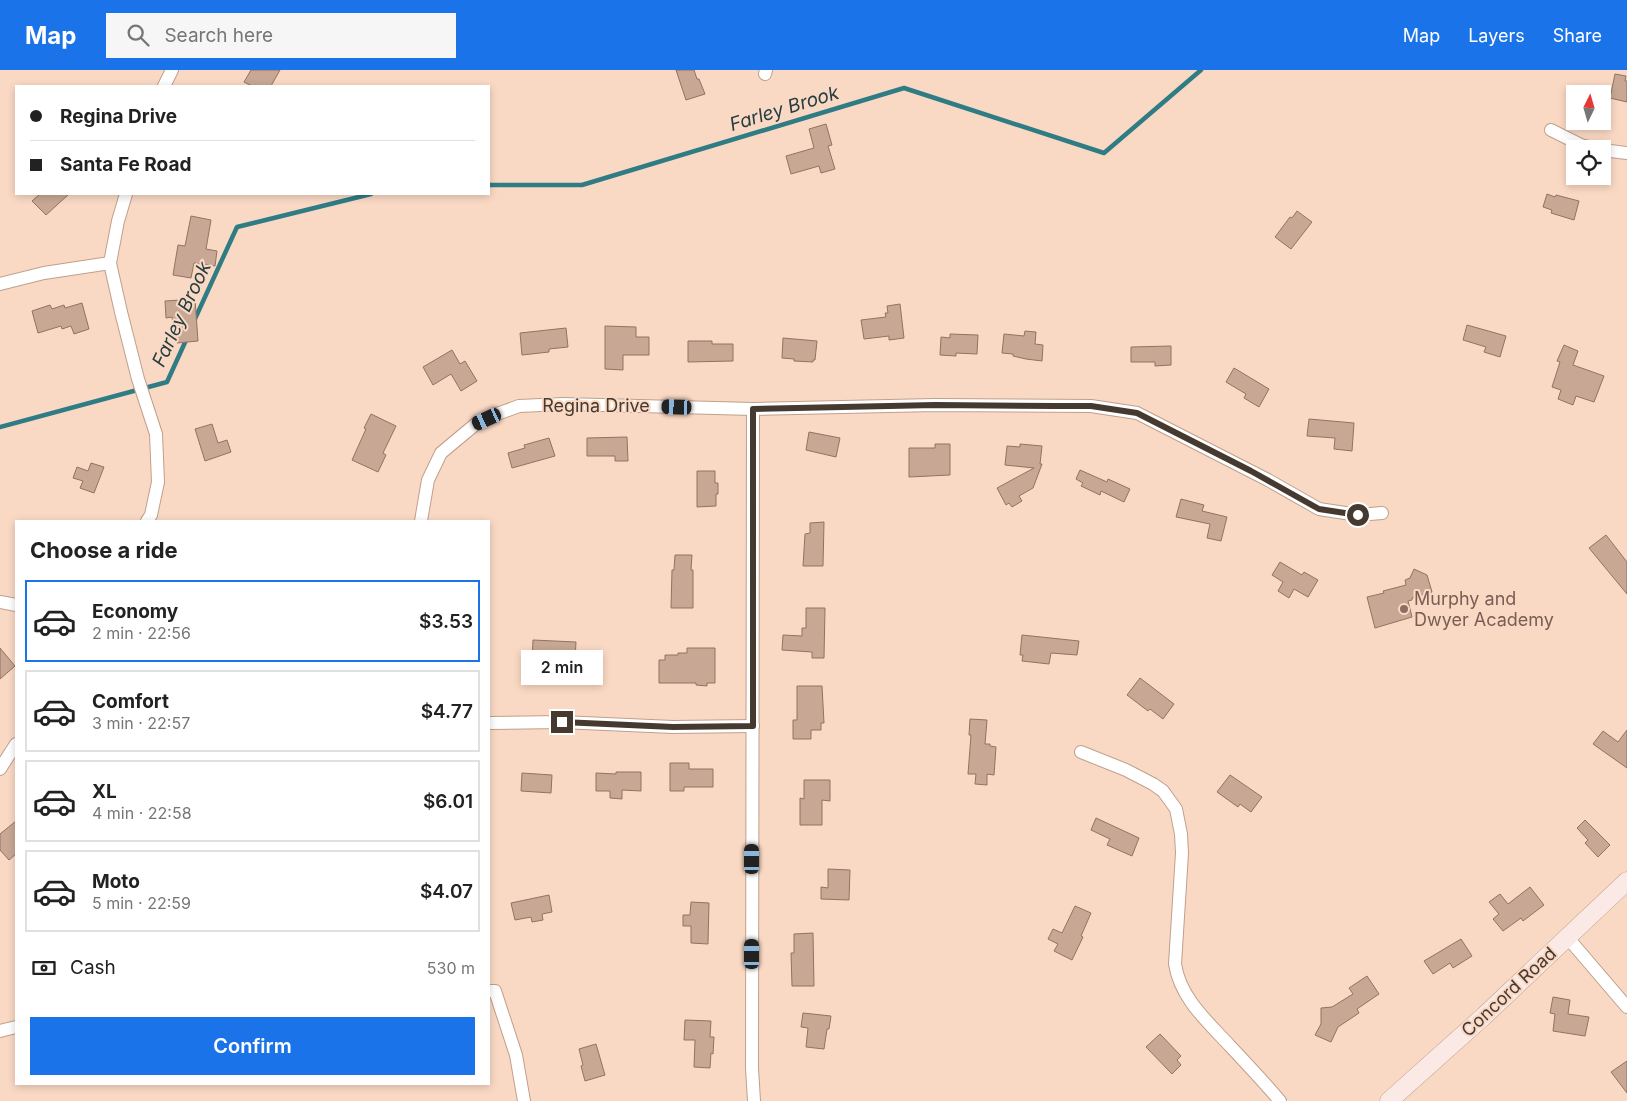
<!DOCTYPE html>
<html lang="en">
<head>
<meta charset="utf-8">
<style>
	:root { --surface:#fff; --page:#f6f6f6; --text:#222; --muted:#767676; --line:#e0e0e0; --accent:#1a73e8 }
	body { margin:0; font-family:Inter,sans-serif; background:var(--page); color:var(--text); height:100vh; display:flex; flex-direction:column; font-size:19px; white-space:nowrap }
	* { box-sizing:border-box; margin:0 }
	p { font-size:16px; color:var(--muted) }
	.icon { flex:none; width:28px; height:28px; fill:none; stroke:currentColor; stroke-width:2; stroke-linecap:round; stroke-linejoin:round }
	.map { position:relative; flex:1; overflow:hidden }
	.details { position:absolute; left:15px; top:450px; width:475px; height:565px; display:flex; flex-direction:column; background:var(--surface); border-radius:0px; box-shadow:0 2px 8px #0003 }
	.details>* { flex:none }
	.hud { position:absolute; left:15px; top:15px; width:475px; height:110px; border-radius:0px; box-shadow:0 2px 8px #0003; display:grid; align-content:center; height:110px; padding:0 15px; background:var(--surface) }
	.needle { width:32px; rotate:5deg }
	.buttons { position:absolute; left:1566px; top:15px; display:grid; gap:10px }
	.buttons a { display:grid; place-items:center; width:45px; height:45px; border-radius:0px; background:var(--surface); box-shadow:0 2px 8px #0003; font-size:25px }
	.end { position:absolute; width:22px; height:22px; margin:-11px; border:6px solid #463930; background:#fff; box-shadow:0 0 0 2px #fff }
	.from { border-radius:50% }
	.bubble { position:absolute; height:35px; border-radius:0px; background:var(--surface); box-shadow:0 2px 8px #0003; font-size:16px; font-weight:600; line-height:35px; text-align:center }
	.car { position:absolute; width:15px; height:30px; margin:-15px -8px; border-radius:6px; box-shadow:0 0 4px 1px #0007; background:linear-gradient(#222 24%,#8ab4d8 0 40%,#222 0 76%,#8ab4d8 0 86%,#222 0) }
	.hud b { display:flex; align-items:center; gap:18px; height:48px; font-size:19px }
	.hud b+b { border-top:1px solid var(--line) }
	.hud i { width:12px; height:12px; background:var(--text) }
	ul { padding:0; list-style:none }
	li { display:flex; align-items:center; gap:15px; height:82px; margin:0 10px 8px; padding:0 5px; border:2px solid var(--line); border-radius:0px }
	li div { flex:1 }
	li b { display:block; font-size:19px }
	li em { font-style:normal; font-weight:600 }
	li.on { border-color:var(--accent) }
	li>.icon { width:45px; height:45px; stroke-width:1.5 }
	h2 { padding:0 15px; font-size:22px; line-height:60px }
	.pay { display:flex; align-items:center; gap:12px; height:55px; padding:0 15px; font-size:19px }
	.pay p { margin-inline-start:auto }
	.action { display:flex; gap:10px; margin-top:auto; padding:10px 15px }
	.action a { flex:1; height:58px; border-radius:0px; background:var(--accent); color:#fff; font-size:20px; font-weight:600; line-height:58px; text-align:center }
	header { display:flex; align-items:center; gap:30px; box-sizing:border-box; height:70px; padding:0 25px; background:var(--accent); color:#fff }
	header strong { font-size:24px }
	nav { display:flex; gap:28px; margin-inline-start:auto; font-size:18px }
	.search { width:350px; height:45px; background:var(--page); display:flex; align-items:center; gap:12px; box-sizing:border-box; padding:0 18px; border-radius:0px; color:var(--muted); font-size:19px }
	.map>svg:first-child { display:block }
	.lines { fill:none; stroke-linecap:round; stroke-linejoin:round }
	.stream { stroke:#2f7c85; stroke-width:4.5 }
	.building { fill:#c8a894; stroke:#917360 }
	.minor-casing { stroke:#bfa08c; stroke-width:14 }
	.secondary-casing { stroke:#bfa08c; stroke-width:19 }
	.minor { stroke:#fff; stroke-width:12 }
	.secondary { stroke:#fae9e5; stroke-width:18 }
	.route { stroke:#463930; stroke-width:6 }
	.education-dot { fill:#8d6e63; stroke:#fad9c4; stroke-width:2 }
	.labels { text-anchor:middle; stroke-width:4; stroke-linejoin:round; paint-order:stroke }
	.street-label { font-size:18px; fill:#463930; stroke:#fad9c4 }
	.education-label { font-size:18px; fill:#785e54; stroke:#fad9c4; text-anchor:start }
	.water-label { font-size:19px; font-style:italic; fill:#263e42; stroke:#fad9c4 }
</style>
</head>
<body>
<header>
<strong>Map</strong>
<div class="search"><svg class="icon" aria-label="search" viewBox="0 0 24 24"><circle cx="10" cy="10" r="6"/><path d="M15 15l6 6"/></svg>Search here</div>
<nav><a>Map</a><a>Layers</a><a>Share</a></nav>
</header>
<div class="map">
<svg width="1627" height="1031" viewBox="0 0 1627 1031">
	<rect width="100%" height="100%" fill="#fad9c4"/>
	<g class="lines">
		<!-- stream -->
		<g class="stream">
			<path d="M489,115H582L904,18L1104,83L1201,0"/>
			<path d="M194,251L237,157L371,124"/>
			<path d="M0,357L167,312L187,268"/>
		</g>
	</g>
	<!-- building -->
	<g class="building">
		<path d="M251,0H280L271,16H252L244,12Z"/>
		<path d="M676,0H694L697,9H699L705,24L686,30Z"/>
		<path d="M1615,4L1626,6L1625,11H1627V32L1610,28Z"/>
		<path d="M826,54L832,75L828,76L835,99L821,103L819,96L791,104L786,86L814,78L809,59Z"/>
		<path d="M40,124H69L46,145L32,131Z"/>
		<path d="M1547,124L1555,127L1556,125L1579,131L1574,150L1551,143L1552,140L1543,137Z"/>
		<path d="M1297,141L1312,152L1291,179L1275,167L1290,147L1292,148Z"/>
		<path d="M191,146L211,150L206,179L217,181L215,196L194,193L191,208L173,205L178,175L185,176Z"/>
		<path d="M195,229L198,271L177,273L176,255H173L172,247L166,248L165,231Z"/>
		<path d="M82,233L89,259L74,264L71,256L62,259L61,256L38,263L32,241L50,235L52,239L64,235L65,238Z"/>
		<path d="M900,234L904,268L889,270V266L864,269L861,250L886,247L885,243H888L887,236Z"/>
		<path d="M1467,255L1506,266L1500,287L1484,282L1486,277L1463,270Z"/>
		<path d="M605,256L636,257V267H649V285H623V300L605,299Z"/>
		<path d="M566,258L568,277L549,279V282L522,285L520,263Z"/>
		<path d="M1025,261L1036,262L1035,274L1043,275L1042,291L1026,289L1013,286V284L1002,283L1004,264L1024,266Z"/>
		<path d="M950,264L978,265L977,284L956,283V286L940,285L941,267L950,268Z"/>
		<path d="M783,268L817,271L815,290H813V292L794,291V289L782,288Z"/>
		<path d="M688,271H712V274H733V291L688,292Z"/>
		<path d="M1564,275L1578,281L1573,295L1604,306L1594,332L1576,326L1573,335L1558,329L1561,320L1552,317L1560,292L1557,291Z"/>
		<path d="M1171,276V295L1155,296V292H1131V277Z"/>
		<path d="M452,280L460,294L465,291L477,311L461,321L451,304L433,315L423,297Z"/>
		<path d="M1234,298L1269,319L1259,337L1244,328L1246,324L1226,312Z"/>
		<path d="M371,344L396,356L383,383L386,385L378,402L352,390L366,359L364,358Z"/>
		<path d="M1309,349L1354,353L1352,381L1334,379L1335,368L1307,366Z"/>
		<path d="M212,354L218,373L227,370L231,382L205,391L195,359Z"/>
		<path d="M809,362L840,368L836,387L806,380Z"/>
		<path d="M627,367L628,391H615V386H587V368Z"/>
		<path d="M549,368L555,386L512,398L508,383L525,378L524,375Z"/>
		<path d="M935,374H950V405L909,407V378H935Z"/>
		<path d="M1020,374L1042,376L1040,394H1042L1033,418L1019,426L1022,431L1012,437L1009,433L1006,435L997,418L1034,398L1005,395L1007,376L1020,377Z"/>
		<path d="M91,393L104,397L94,423L80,418L83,411L73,408L77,397L88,401Z"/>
		<path d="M1080,400L1107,412L1108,409L1130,419L1124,432L1101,421L1100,425L1081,416L1083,413L1076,409Z"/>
		<path d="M697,401H715V413H718V424H716V436L697,437Z"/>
		<path d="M1181,429L1204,435L1202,441L1227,447L1221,471L1207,468L1210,454L1176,447Z"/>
		<path d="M824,452L823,496H803L805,464L810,463V453Z"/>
		<path d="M1606,465L1627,492V524L1589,478Z"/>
		<path d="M675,485H692L691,500H693V538H671L672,500H674Z"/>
		<path d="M1280,492L1302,505L1304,502L1318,510L1308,527L1294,519L1289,528L1278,521L1283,512L1272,505Z"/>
		<path d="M1414,499L1427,505L1432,522L1412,528V530L1408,531L1412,547L1375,558L1367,527L1384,523L1383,521L1406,515L1405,510L1410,508Z"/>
		<path d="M806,538H825L824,588H812V582L782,580L783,565L802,566V558H806Z"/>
		<path d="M1022,565L1079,571L1077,585L1051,583L1049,594L1022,591L1023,585H1020Z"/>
		<path d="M533,570L576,572L575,590L558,589V593L532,592Z"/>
		<path d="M0,578L15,596L0,609Z"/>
		<path d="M687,578H715V613H707V616L696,615V613H659V590H665V585H678V583H687Z"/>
		<path d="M1140,608L1174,634L1163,649L1150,639L1148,641L1127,625Z"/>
		<path d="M797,616H822L824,653H821V660H811V669H793V650H797Z"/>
		<path d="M970,649L987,650L985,674H990V676L996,677L994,705L987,704V715L975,714L976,704H968L971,665H969Z"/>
		<path d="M1627,660V698L1593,674L1603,661L1618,672Z"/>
		<path d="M670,693H689V699H713V717H684V721H670Z"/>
		<path d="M616,702H641V721L622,720V729L610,728V721H596V703L616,704Z"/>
		<path d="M522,703L552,705L551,723L521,721Z"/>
		<path d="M1230,705L1262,727L1251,742L1240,734L1238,737L1217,722Z"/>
		<path d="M804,710H830V731L822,730V755H800V728L804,729Z"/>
		<path d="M1096,748L1139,768L1132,786L1107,775L1110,769L1091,760Z"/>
		<path d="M1585,750L1610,775L1598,787L1585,773L1588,770L1577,758Z"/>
		<path d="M16,751V784L9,790L0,780V764Z"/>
		<path d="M828,799L850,800L849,830L821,829V817L828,818Z"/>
		<path d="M1530,817L1544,835L1523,851L1521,848L1503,861L1493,849L1499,844L1489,832L1500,824L1508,834Z"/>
		<path d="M549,825L552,842L542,844L543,850L532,852L531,847L515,850L511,833Z"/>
		<path d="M691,832L709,833L708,874L691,873V856H683V845H690Z"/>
		<path d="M1075,836L1091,843L1081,866L1083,867L1072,890L1054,881L1058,874L1048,869L1053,859L1062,863Z"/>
		<path d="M813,863L814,916H792L791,883H794V864Z"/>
		<path d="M1461,869L1472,886L1453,898L1450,893L1433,904L1424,891Z"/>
		<path d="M1367,906L1379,924L1357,939L1359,943L1338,957L1331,972L1315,965L1321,954V938L1332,937L1353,924L1349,918Z"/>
		<path d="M1553,927L1570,930L1568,944L1589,947L1585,966L1553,961L1555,944L1550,943Z"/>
		<path d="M803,943L831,946L829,959H827L824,979L806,977L808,958L801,957Z"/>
		<path d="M685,950L711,951L710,967H714L713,984L711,983L710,998L694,997L695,970H684Z"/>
		<path d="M1160,964L1181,986L1177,990L1181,995L1172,1004L1146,977Z"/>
		<path d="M596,974L605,1005L585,1011L581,996L583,995L579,979Z"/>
		<path d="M1627,991V1023L1611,1002Z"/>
	</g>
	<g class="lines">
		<defs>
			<g id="minor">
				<path d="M765,4L766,0"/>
				<path d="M164,16L172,0"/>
				<path d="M1551,60L1581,75L1596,79"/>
				<path d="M1602,80L1627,83"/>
				<path d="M126,124L118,151L110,193L121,242L138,309L156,364L158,412L151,445L147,451"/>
				<path d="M0,214L44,203L110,193"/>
				<path d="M753,339L752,998L754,1031"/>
				<path d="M421,451L428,410L441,383L477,353L497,344L519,336L563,334L753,339L935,335L1091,336L1137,343L1268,410L1319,439L1358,445L1382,443"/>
				<path d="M0,532L16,535"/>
				<path d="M489,653L561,652L673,657L753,656"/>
				<path d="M1081,682L1126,700L1153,714L1163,721L1176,739L1181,764L1182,783L1175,894C1180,928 1208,952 1230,976C1247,994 1264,1012 1280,1031"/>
				<path d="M0,699L16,674"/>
				<path d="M1568,868L1627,937"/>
				<path d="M489,921H495L516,985L524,1031"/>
				<path d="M0,961L16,957"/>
			</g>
			<path id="secondary" d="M1389,1031L1484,946L1627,811"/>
		</defs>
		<!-- minor casing -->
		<use href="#minor" class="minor-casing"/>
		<!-- secondary casing -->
		<use href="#secondary" class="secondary-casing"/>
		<!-- minor -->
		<use href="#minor" class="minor"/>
		<!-- secondary -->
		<use href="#secondary" class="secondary"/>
	</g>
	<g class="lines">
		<!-- route -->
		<path class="route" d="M562,652L673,657L753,656V339L935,335L1055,336H1091L1137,343L1251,401L1319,439L1358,445"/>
	</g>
	<!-- markers -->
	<circle class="education-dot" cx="1404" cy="539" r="5"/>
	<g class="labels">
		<!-- street labels -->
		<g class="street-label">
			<text x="596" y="342">Regina Drive</text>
			<text transform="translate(1509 922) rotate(-43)" y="6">Concord Road</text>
		</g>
		<!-- education labels -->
		<g class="education-label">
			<text x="1414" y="535">Murphy and<tspan x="1414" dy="21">Dwyer Academy</tspan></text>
		</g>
		<!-- water labels -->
		<g class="water-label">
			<text transform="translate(784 38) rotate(-17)" y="7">Farley Brook</text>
			<text transform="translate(181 244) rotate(-65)" y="7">Farley Brook</text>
		</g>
	</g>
</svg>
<div class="buttons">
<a><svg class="needle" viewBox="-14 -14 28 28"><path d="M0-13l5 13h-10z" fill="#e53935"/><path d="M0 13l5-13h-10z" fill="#767676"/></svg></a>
<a><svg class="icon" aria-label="locate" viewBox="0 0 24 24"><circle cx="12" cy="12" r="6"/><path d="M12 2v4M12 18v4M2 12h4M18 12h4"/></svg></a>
</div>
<i class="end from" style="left:1358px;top:445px"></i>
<i class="end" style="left:562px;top:652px"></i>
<div class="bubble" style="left:521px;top:580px;width:82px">2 min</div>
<i class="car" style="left:677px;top:337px;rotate:272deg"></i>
<i class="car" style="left:487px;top:349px;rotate:245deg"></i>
<i class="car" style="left:752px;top:789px;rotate:0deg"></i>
<i class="car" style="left:752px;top:884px;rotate:0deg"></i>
<div class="hud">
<b><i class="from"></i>Regina Drive</b>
<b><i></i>Santa Fe Road</b>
</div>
<section class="details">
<h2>Choose a ride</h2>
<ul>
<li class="on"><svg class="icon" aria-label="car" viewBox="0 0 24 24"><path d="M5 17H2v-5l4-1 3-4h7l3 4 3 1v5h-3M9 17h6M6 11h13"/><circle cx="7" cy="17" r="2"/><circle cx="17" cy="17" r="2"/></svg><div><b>Economy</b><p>2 min · 22:56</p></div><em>$3.53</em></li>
<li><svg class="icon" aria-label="car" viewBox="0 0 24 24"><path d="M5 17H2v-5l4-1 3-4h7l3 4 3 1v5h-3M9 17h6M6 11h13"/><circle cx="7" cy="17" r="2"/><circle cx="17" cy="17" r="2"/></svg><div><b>Comfort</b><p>3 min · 22:57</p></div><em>$4.77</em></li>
<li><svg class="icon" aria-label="car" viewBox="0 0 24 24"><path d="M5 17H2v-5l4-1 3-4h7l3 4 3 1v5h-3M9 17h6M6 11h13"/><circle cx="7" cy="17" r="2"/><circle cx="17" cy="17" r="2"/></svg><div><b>XL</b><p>4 min · 22:58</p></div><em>$6.01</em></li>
<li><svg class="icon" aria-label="car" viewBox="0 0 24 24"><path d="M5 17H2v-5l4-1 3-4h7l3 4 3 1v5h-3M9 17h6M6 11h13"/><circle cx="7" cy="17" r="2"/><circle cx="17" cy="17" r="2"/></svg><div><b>Moto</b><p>5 min · 22:59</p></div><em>$4.07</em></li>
</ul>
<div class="pay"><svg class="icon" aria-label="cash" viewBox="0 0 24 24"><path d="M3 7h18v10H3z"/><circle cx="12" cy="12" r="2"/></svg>Cash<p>530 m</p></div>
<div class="action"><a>Confirm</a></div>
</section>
</div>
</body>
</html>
